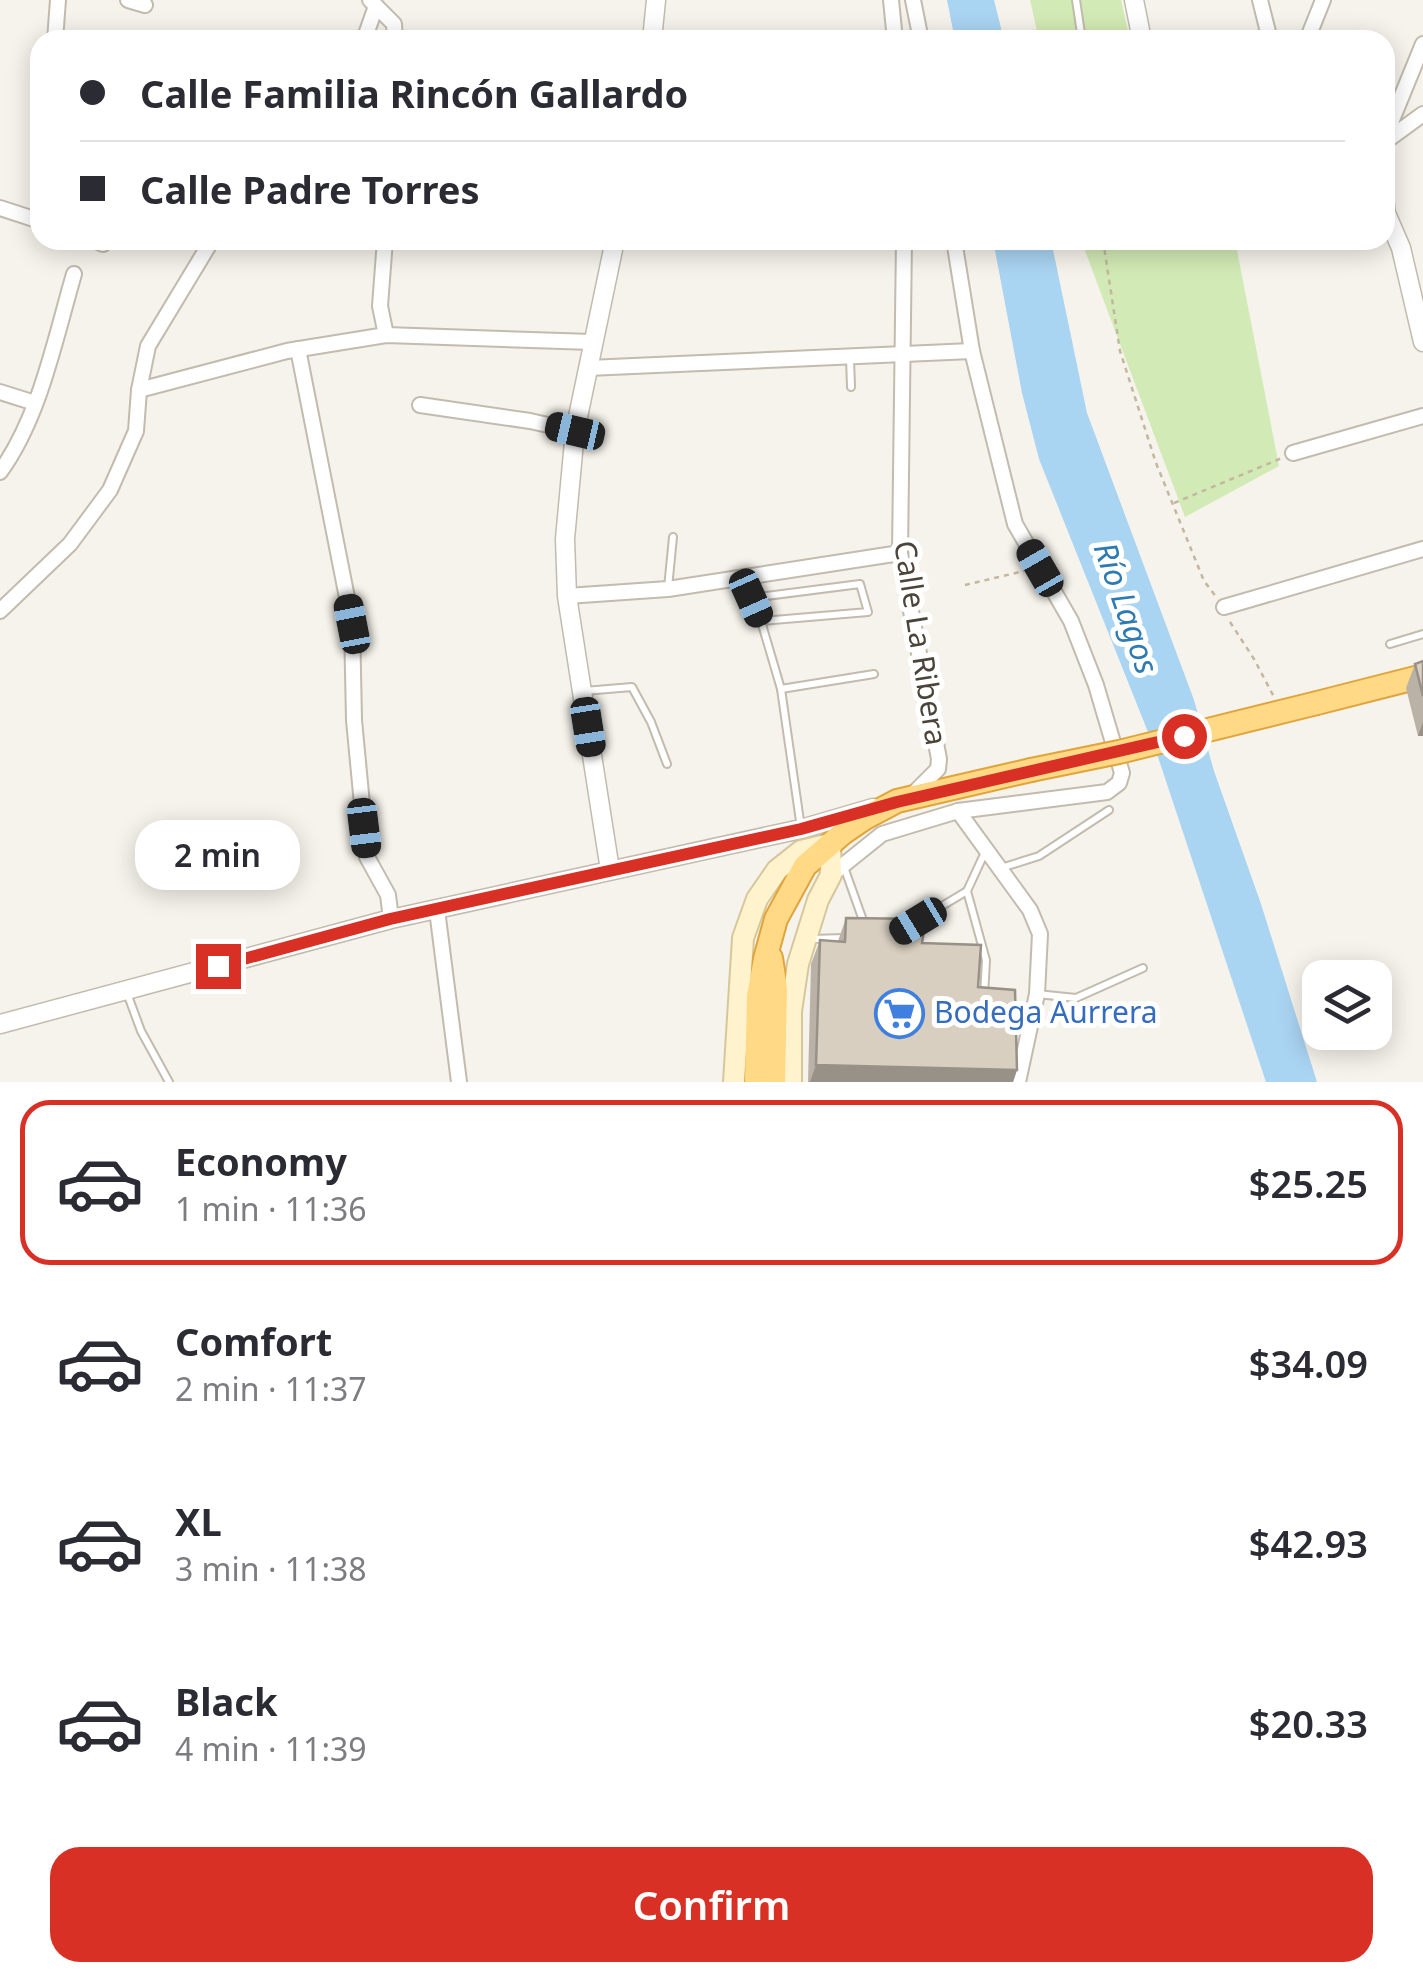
<!DOCTYPE html>
<html lang="en">
<head>
<meta charset="utf-8">
<style>
	:root { --surface:#fff; --page:#f2f2f3; --text:#2b2b33; --muted:#7c7c81; --line:#e1e1e2; --accent:#d93025 }
	body { margin:0; font-family:"Noto Sans",sans-serif; background:var(--page); color:var(--text); height:100vh; display:flex; flex-direction:column; font-size:38px; white-space:nowrap }
	* { box-sizing:border-box; margin:0 }
	p { font-size:32px; color:var(--muted) }
	.icon { flex:none; width:55px; height:55px; fill:none; stroke:currentColor; stroke-width:2; stroke-linecap:round; stroke-linejoin:round }
	.map { position:relative; height:1082px; overflow:hidden }
	.details { display:flex; flex-direction:column; background:var(--surface); flex:1 }
	.details>* { flex:none }
	.hud { position:absolute; left:30px; top:30px; width:1365px; height:220px; border-radius:30px; box-shadow:0 5px 25px #0003; display:grid; align-content:center; height:220px; padding:0 50px; background:var(--surface) }
	.buttons { position:absolute; left:1302px; top:960px; display:grid; gap:20px }
	.buttons a { display:grid; place-items:center; width:90px; height:90px; border-radius:20px; background:var(--surface); box-shadow:0 5px 25px #0003; font-size:50px }
	.end { position:absolute; width:45px; height:45px; margin:-22px; border:12px solid #d93025; background:#fff; box-shadow:0 0 0 5px #fff }
	.from { border-radius:50% }
	.bubble { position:absolute; height:70px; border-radius:30px; background:var(--surface); box-shadow:0 5px 25px #0003; font-size:32px; font-weight:600; line-height:70px; text-align:center }
	.car { position:absolute; width:30px; height:60px; margin:-30px -15px; border-radius:12px; box-shadow:0 0 8px 2px #0007; background:linear-gradient(#222 24%,#8ab4d8 0 40%,#222 0 76%,#8ab4d8 0 86%,#222 0) }
	.hud b { display:flex; align-items:center; gap:35px; height:95px; font-size:38px }
	.hud b+b { border-top:2px solid var(--line) }
	.hud i { width:25px; height:25px; background:var(--text) }
	ul { padding:18px 0 0; list-style:none }
	li { display:flex; align-items:center; gap:30px; height:165px; margin:0 20px 15px; padding:0 30px; border:5px solid transparent; border-radius:30px }
	li div { flex:1 }
	li b { display:block; font-size:38px }
	li em { font-style:normal; font-weight:600 }
	li.active { border-color:var(--accent) }
	li>.icon { width:90px; height:90px; stroke-width:1.5 }
	.action { display:flex; gap:20px; margin-top:auto; padding:20px 50px }
	.action a { flex:1; height:115px; border-radius:30px; background:var(--accent); color:#fff; font-size:40px; font-weight:600; line-height:115px; text-align:center }
	.map>svg:first-child { display:block }
	.green { fill:#d2eab5 }
	.water { fill:#a9d4f2 }
	.lines { fill:none; stroke-linecap:round; stroke-linejoin:round }
	.service-casing { stroke:#c2bbae; stroke-width:10 }
	.minor-casing { stroke:#c2bbae; stroke-width:18 }
	.tertiary-casing { stroke:#c2bbae; stroke-width:21 }
	.secondary-casing { stroke:#d6c79b; stroke-width:24 }
	.trunk-casing { stroke:#e0a43c; stroke-width:26 }
	.path { stroke:#c4b79f; stroke-width:2.5; stroke-dasharray:5 5; stroke-linecap:butt }
	.service { stroke:#fff; stroke-width:6 }
	.minor { stroke:#fff; stroke-width:14 }
	.tertiary { stroke:#fff; stroke-width:18 }
	.secondary { stroke:#fff3cd; stroke-width:20 }
	.trunk { stroke:#ffd985; stroke-width:22 }
	.trunk-bridge-casing { stroke:#e0a43c; stroke-width:26; stroke-linecap:butt }
	.trunk-bridge { stroke:#ffd985; stroke-width:22 }
	.wall { fill:#bab2a6 }
	.shaded-wall { fill:#979187 }
	.building { fill:#d8cfc1; stroke:#979187; stroke-width:2.5 }
	.route { stroke:#d93025; stroke-width:12 }
	.labels { text-anchor:middle; stroke-width:10; stroke-linejoin:round; paint-order:stroke }
	.street-label { font-size:30px; fill:#4b4439; stroke:#fff }
	.shop-label { font-size:30px; fill:#366cbe; stroke:#fff; text-anchor:start }
	.water-label { font-size:32px; font-style:italic; fill:#2e7ab2; stroke:#fff }
</style>
</head>
<body>
<div class="map">
<svg width="1423" height="1082" viewBox="0 0 1423 1082">
	<rect width="100%" height="100%" fill="#f6f3ec"/>
	<!-- green -->
	<g class="green">
		<path d="M1030,0H1121L1130,40H1039Z"/>
		<path d="M1081,240H1235L1279,466L1185,517Z"/>
	</g>
	<!-- water -->
	<g class="water">
		<path d="M947,0H994L1004,40H955Z"/>
		<path d="M993,240H1051L1087,413L1194,700L1214,771L1261,904L1317,1082H1266L1158,757L1039,459L1022,393Z"/>
	</g>
	<g class="lines">
		<defs>
			<g id="service">
				<path d="M1076,0L1082,40"/>
				<path d="M850,358L851,387"/>
				<path d="M748,586L761,621L868,612L860,584L751,598"/>
				<path d="M668,588L673,537"/>
				<path d="M761,621L781,689L801,828"/>
				<path d="M1390,644L1423,634"/>
				<path d="M781,689L874,674"/>
				<path d="M584,691L632,687L651,722L667,764"/>
				<path d="M844,867L865,926"/>
				<path d="M1001,868L1039,856L1109,810"/>
				<path d="M917,921L967,891"/>
				<path d="M811,939L844,938"/>
				<path d="M127,993L141,1031L169,1082"/>
				<path d="M1037,994L1076,998L1143,968"/>
				<path d="M984,996L986,960L967,891L986,850"/>
			</g>
			<g id="minor">
				<path d="M128,0L145,5"/>
				<path d="M370,0L394,24L395,40"/>
				<path d="M891,0L895,40"/>
				<path d="M913,0L921,40"/>
				<path d="M1260,0L1270,40"/>
				<path d="M55,40L58,0"/>
				<path d="M364,40L376,6"/>
				<path d="M1307,40L1323,0"/>
				<path d="M1385,137L1423,44"/>
				<path d="M1386,141L1423,114"/>
				<path d="M1385,189L1387,212"/>
				<path d="M0,208L40,221"/>
				<path d="M94,240L103,244"/>
				<path d="M385,240L380,306L386,335"/>
				<path d="M904,240L900,553L939,759L938,769L912,795"/>
				<path d="M298,349L352,623L354,720L367,857L388,895L391,919"/>
				<path d="M588,368L972,351"/>
				<path d="M139,390L287,351L386,335L592,342"/>
				<path d="M0,392L35,403"/>
				<path d="M420,405L530,421L575,431"/>
				<path d="M1293,453L1423,416"/>
				<path d="M0,472C40,417 55,339 74,274"/>
				<path d="M567,596L668,589L900,553"/>
				<path d="M1224,607L1423,549"/>
				<path d="M0,611L70,544L110,490L136,431L139,390L148,346L212,240"/>
				<path d="M958,811L1030,910L1040,934L1037,994L1018,1082"/>
				<path d="M831,875L882,834L958,811L1107,792L1119,783L1122,773L1096,685L1071,621L1015,524L972,351L954,240"/>
				<path d="M437,910L459,1082"/>
			</g>
			<g id="tertiary">
				<path d="M1134,0L1142,40"/>
				<path d="M652,40L656,0"/>
				<path d="M1385,211L1401,248L1423,342"/>
				<path d="M610,870L567,596L565,539L575,431L615,240"/>
				<path d="M0,1024L391,919L801,829L873,808"/>
			</g>
			<path id="secondary" d="M734,1082L743,938L757,899L777,870L801,851L830,844L831,875L818,900L798,964L791,1011V1082"/>
			<g id="trunk">
				<path d="M1317,703L1423,676"/>
				<path d="M771,958L776,989L774,1082"/>
				<path d="M756,1082L758,996L765,959L776,919L805,866L843,833L865,818L897,801L1031,770"/>
			</g>
		</defs>
		<!-- service casing -->
		<use href="#service" class="service-casing"/>
		<!-- minor casing -->
		<use href="#minor" class="minor-casing"/>
		<!-- tertiary casing -->
		<use href="#tertiary" class="tertiary-casing"/>
		<!-- secondary casing -->
		<use href="#secondary" class="secondary-casing"/>
		<!-- trunk casing -->
		<use href="#trunk" class="trunk-casing"/>
		<!-- path -->
		<g class="path">
			<path d="M1103,240L1120,351L1156,463L1204,581L1217,598"/>
			<path d="M1174,503L1282,458"/>
			<path d="M965,585L1024,571"/>
			<path d="M1230,622L1254,659L1274,697"/>
		</g>
		<!-- service -->
		<use href="#service" class="service"/>
		<!-- minor -->
		<use href="#minor" class="minor"/>
		<!-- tertiary -->
		<use href="#tertiary" class="tertiary"/>
		<!-- secondary -->
		<use href="#secondary" class="secondary"/>
		<!-- trunk -->
		<use href="#trunk" class="trunk"/>
		<defs>
			<path id="trunk-bridge" d="M1031,770L1119,752L1317,703"/>
		</defs>
		<!-- trunk-bridge casing -->
		<use href="#trunk-bridge" class="trunk-bridge-casing"/>
		<!-- trunk-bridge -->
		<use href="#trunk-bridge" class="trunk-bridge"/>
	</g>
	<!-- wall -->
	<g class="wall">
		<path d="M1423,661V736H1418L1406,688L1415,664Z"/>
		<path d="M846,918L922,943L978,987L1017,1070L1013,1082H808L811,964L820,940L838,941Z"/>
	</g>
	<!-- shaded-wall -->
	<g class="shaded-wall">
		<path d="M1423,722V736H1418Z"/>
		<path d="M816,1065L1017,1070L1013,1082H810Z"/>
	</g>
	<!-- building -->
	<g class="building">
		<path d="M1423,661V696L1415,664Z"/>
		<path d="M846,918L926,919L922,943L981,945L978,987L1015,990L1017,1070L816,1065L820,940L845,942Z"/>
	</g>
	<g class="lines">
		<!-- route -->
		<path class="route" d="M218,966L390,919L801,829L897,802L1184,736"/>
	</g>
	<!-- icons -->
	<defs>
		<symbol id="supermarket-ring" viewBox="-11 -11 22 22"><circle r="9.5" fill="#fff" stroke="#3f7fe0" stroke-width="1.5"/><path d="M-6-5.5h2.5l.6 2H6L4.5 2H-2.5L-4.4-4H-6ZM-1.5 3.2a1.3 1.3 0 1 0 .1 0ZM3 3.2a1.3 1.3 0 1 0 .1 0Z" fill="#3f7fe0"/></symbol>
	</defs>
	<g fill-rule="evenodd">
		<use href="#supermarket-ring" x="872" y="986" width="55" height="55"/>
	</g>
	<g class="labels">
		<!-- street labels -->
		<g class="street-label">
			<text transform="translate(920 643) rotate(81)" y="10">Calle La Ribera</text>
		</g>
		<!-- shop labels -->
		<g class="shop-label">
			<text x="934" y="1023">Bodega Aurrera</text>
		</g>
		<!-- water labels -->
		<g class="water-label">
			<text transform="translate(1126 608) rotate(71)" y="11">Río Lagos</text>
		</g>
	</g>
</svg>
<div class="buttons">
<a><svg class="icon" aria-label="layers" viewBox="0 0 24 24"><path d="M12 4l9 5-9 5-9-5zM3 14l9 5 9-5"/></svg></a>
</div>
<i class="end from" style="left:1184px;top:736px"></i>
<i class="end" style="left:218px;top:966px"></i>
<div class="bubble" style="left:135px;top:820px;width:165px">2 min</div>
<i class="car" style="left:575px;top:431px;rotate:283deg"></i>
<i class="car" style="left:1040px;top:568px;rotate:330deg"></i>
<i class="car" style="left:751px;top:598px;rotate:156deg"></i>
<i class="car" style="left:352px;top:624px;rotate:349deg"></i>
<i class="car" style="left:588px;top:727px;rotate:171deg"></i>
<i class="car" style="left:364px;top:828px;rotate:173deg"></i>
<i class="car" style="left:918px;top:921px;rotate:239deg"></i>
<div class="hud">
<b><i class="from"></i>Calle Familia Rincón Gallardo</b>
<b><i></i>Calle Padre Torres</b>
</div>
</div>
<section class="details">
<ul>
<li class="active"><svg class="icon" aria-label="car" viewBox="0 0 24 24"><path d="M5 17H2v-5l4-1 3-4h7l3 4 3 1v5h-3M9 17h6M6 11h13"/><circle cx="7" cy="17" r="2"/><circle cx="17" cy="17" r="2"/></svg><div><b>Economy</b><p>1 min · 11:36</p></div><em>$25.25</em></li>
<li><svg class="icon" aria-label="car" viewBox="0 0 24 24"><path d="M5 17H2v-5l4-1 3-4h7l3 4 3 1v5h-3M9 17h6M6 11h13"/><circle cx="7" cy="17" r="2"/><circle cx="17" cy="17" r="2"/></svg><div><b>Comfort</b><p>2 min · 11:37</p></div><em>$34.09</em></li>
<li><svg class="icon" aria-label="car" viewBox="0 0 24 24"><path d="M5 17H2v-5l4-1 3-4h7l3 4 3 1v5h-3M9 17h6M6 11h13"/><circle cx="7" cy="17" r="2"/><circle cx="17" cy="17" r="2"/></svg><div><b>XL</b><p>3 min · 11:38</p></div><em>$42.93</em></li>
<li><svg class="icon" aria-label="car" viewBox="0 0 24 24"><path d="M5 17H2v-5l4-1 3-4h7l3 4 3 1v5h-3M9 17h6M6 11h13"/><circle cx="7" cy="17" r="2"/><circle cx="17" cy="17" r="2"/></svg><div><b>Black</b><p>4 min · 11:39</p></div><em>$20.33</em></li>
</ul>
<div class="action"><a>Confirm</a></div>
</section>
</body>
</html>
